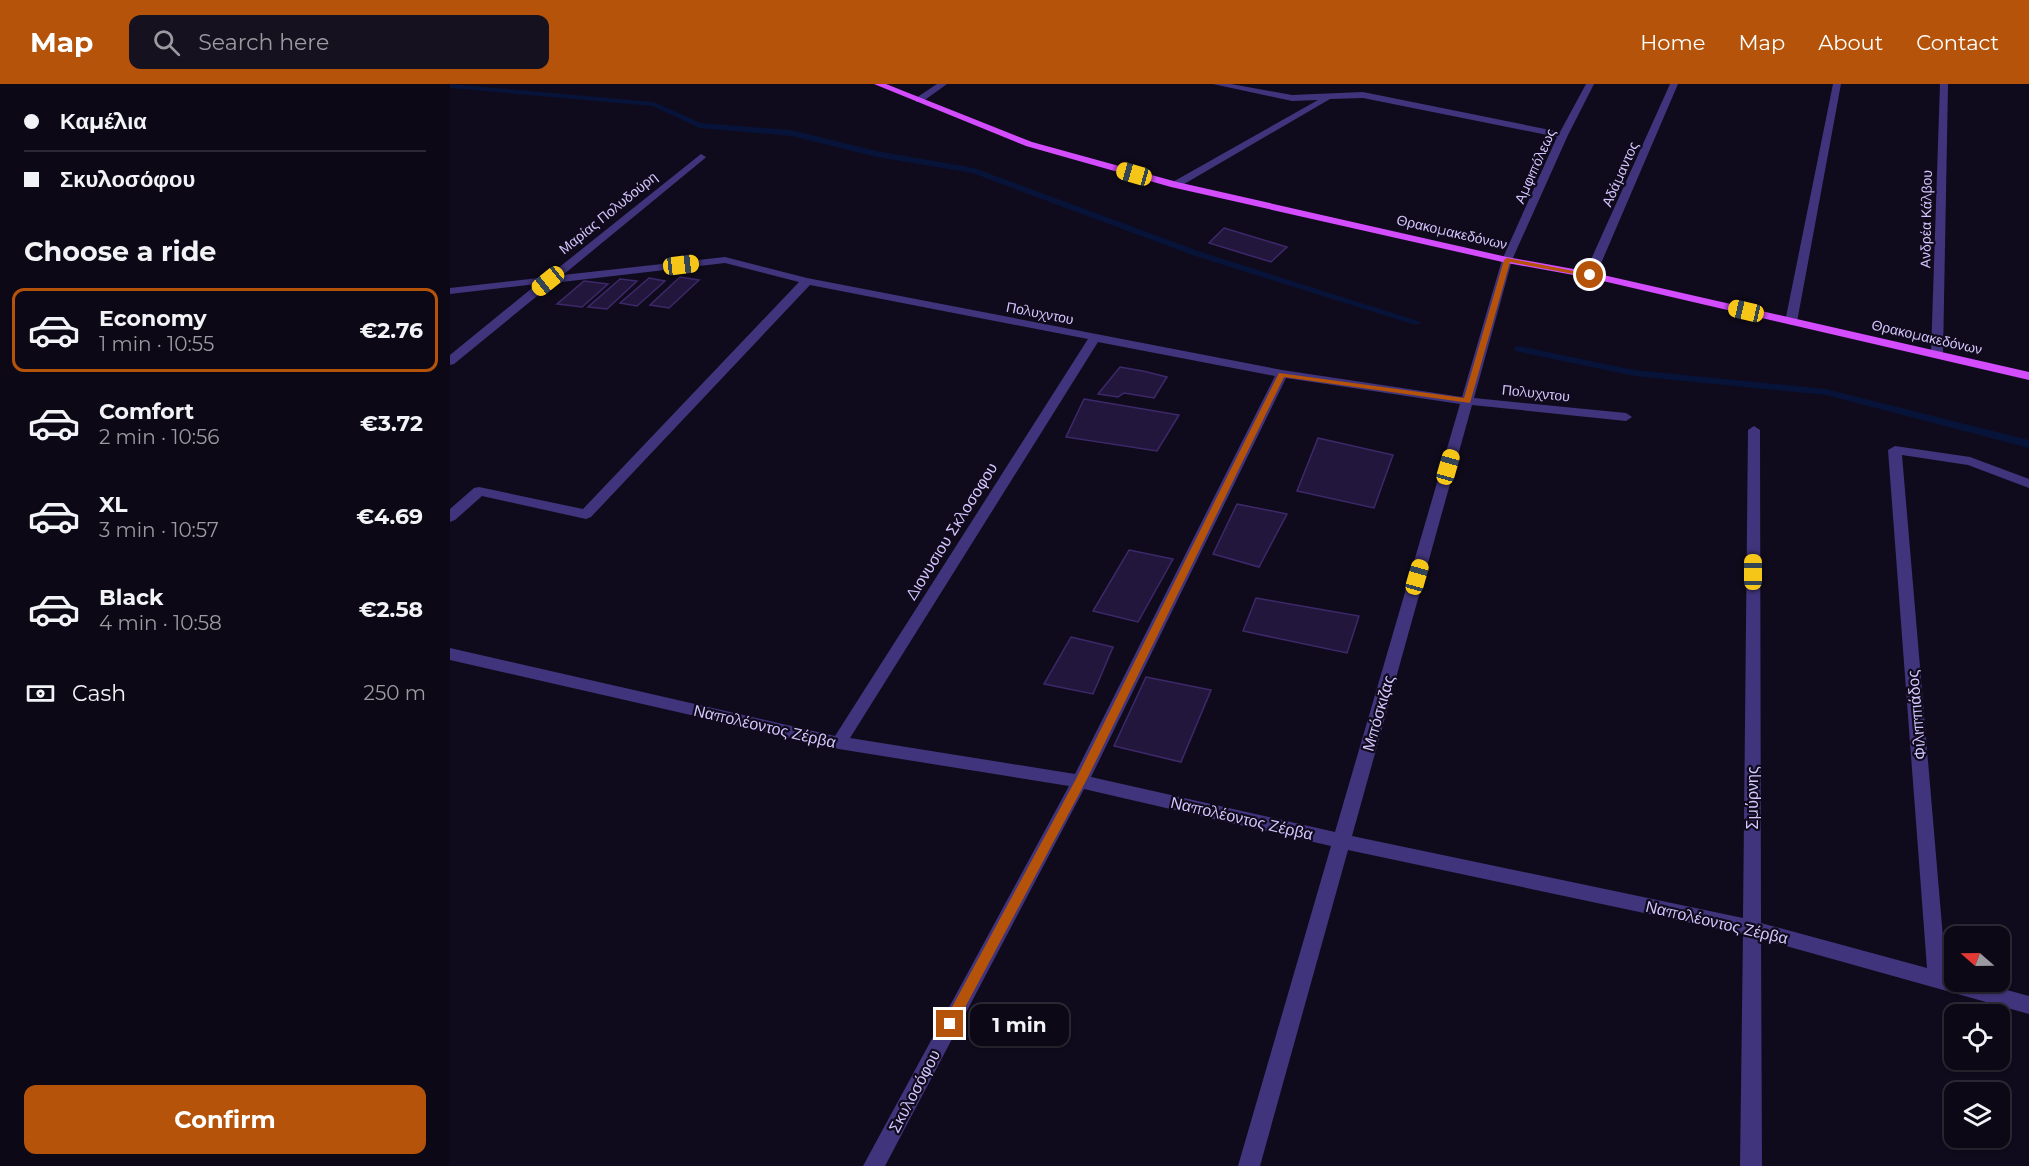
<!DOCTYPE html>
<html lang="en">
<head>
<meta charset="utf-8">
<style>
	:root { --surface:#0c0815; --page:#15111e; --text:#f1f3f6; --muted:#9a9aa0; --line:#2c2934; --accent:#b45309 }
	body { margin:0; font-family:Montserrat,sans-serif; background:var(--page); color:var(--text); height:100vh; display:flex; flex-direction:column; font-size:22px; white-space:nowrap }
	* { box-sizing:border-box; margin:0 }
	p { font-size:20px; color:var(--muted) }
	.icon { flex:none; width:33px; height:33px; fill:none; stroke:currentColor; stroke-width:2; stroke-linecap:round; stroke-linejoin:round }
	.map { position:relative; flex:1; overflow:hidden }
	.side { display:flex; flex-direction:column; background:var(--surface); width:450px }
	.side>* { flex:none }
	.banner { display:grid; align-content:center; height:132px; padding:0 24px; background:var(--surface) }
	.needle { width:39px; rotate:290deg }
	.fabs { position:absolute; left:1494px; top:842px; display:grid; gap:12px }
	.fabs a { display:grid; place-items:center; width:66px; height:66px; border-radius:12px; background:var(--surface); box-shadow:0 2px 4px #0004,0 0 0 2px var(--line); font-size:30px }
	.end { position:absolute; width:27px; height:27px; margin:-14px; border:8px solid #b45309; background:#fff; box-shadow:0 0 0 3px #fff }
	.from { border-radius:50% }
	.bubble { position:absolute; height:42px; border-radius:12px; background:var(--surface); box-shadow:0 2px 4px #0004,0 0 0 2px var(--line); font-size:20px; font-weight:700; line-height:42px; text-align:center }
	.car { position:absolute; width:18px; height:36px; margin:-18px -9px; border-radius:8px; box-shadow:0 0 4px 2px #0007; background:linear-gradient(#f5c518 24%,#345 0 40%,#f5c518 0 76%,#345 0 86%,#f5c518 0) }
	.banner b { display:flex; align-items:center; gap:21px; height:57px; font-size:22px }
	.banner b+b { border-top:2px solid var(--line) }
	.banner i { width:15px; height:15px; background:var(--text) }
	ul { padding:0; list-style:none }
	li { display:flex; align-items:center; gap:18px; height:84px; margin:0 12px 9px; padding:0 12px; border:3px solid transparent; border-radius:12px }
	li div { flex:1 }
	li b { display:block; font-size:22px }
	li em { font-style:normal; font-weight:700 }
	li.active { border-color:var(--accent) }
	li>.icon { width:54px; height:54px; stroke-width:1.5 }
	h2 { padding:0 24px; font-size:27px; line-height:72px }
	.pay { display:flex; align-items:center; gap:15px; height:66px; padding:0 24px; font-size:22px }
	.pay p { margin-inline-start:auto }
	.button { display:flex; gap:12px; margin-top:auto; padding:12px 24px }
	.button a { flex:1; height:69px; border-radius:12px; background:var(--accent); color:#fff; font-size:24px; font-weight:700; line-height:69px; text-align:center }
	header { display:flex; align-items:center; gap:36px; box-sizing:border-box; height:84px; padding:0 30px; background:var(--accent); color:#fff }
	header strong { font-size:28px }
	nav { display:flex; gap:33px; margin-inline-start:auto; font-size:21px }
	.search { width:420px; height:54px; background:var(--page); display:flex; align-items:center; gap:15px; box-sizing:border-box; padding:0 21px; border-radius:12px; color:var(--muted); font-size:22px }
	main { display:flex; flex:1; min-height:0 }
	.map>svg:first-child { display:block }
	.lines { fill:none; stroke-linecap:round; stroke-linejoin:round }
	.stream { fill:#071338; fill-rule:evenodd }
	.building { fill:#23163d; stroke:#3d286a; stroke-width:1.5 }
	.minor { fill:#40357c; fill-rule:evenodd }
	.major { fill:#d34dff; fill-rule:evenodd }
	.route { fill:#b45309 }
	.labels { text-anchor:middle; stroke-width:4.5; stroke-linejoin:round; paint-order:stroke }
	.far-street-label { font-size:14px; fill:#d4c6ff; stroke:#100b1c }
	.street-label { font-size:16px; fill:#d4c6ff; stroke:#100b1c }
</style>
</head>
<body>
<header>
<strong>Map</strong>
<div class="search"><svg class="icon" aria-label="search" viewBox="0 0 24 24"><circle cx="10" cy="10" r="6"/><path d="M15 15l6 6"/></svg>Search here</div>
<nav><a>Home</a><a>Map</a><a>About</a><a>Contact</a></nav>
</header>
<main>
<section class="side">
<div class="banner">
<b><i class="from"></i>Καμέλια</b>
<b><i></i>Σκυλοσόφου</b>
</div>
<h2>Choose a ride</h2>
<ul>
<li class="active"><svg class="icon" aria-label="car" viewBox="0 0 24 24"><path d="M5 17H2v-5l4-1 3-4h7l3 4 3 1v5h-3M9 17h6M6 11h13"/><circle cx="7" cy="17" r="2"/><circle cx="17" cy="17" r="2"/></svg><div><b>Economy</b><p>1 min · 10:55</p></div><em>€2.76</em></li>
<li><svg class="icon" aria-label="car" viewBox="0 0 24 24"><path d="M5 17H2v-5l4-1 3-4h7l3 4 3 1v5h-3M9 17h6M6 11h13"/><circle cx="7" cy="17" r="2"/><circle cx="17" cy="17" r="2"/></svg><div><b>Comfort</b><p>2 min · 10:56</p></div><em>€3.72</em></li>
<li><svg class="icon" aria-label="car" viewBox="0 0 24 24"><path d="M5 17H2v-5l4-1 3-4h7l3 4 3 1v5h-3M9 17h6M6 11h13"/><circle cx="7" cy="17" r="2"/><circle cx="17" cy="17" r="2"/></svg><div><b>XL</b><p>3 min · 10:57</p></div><em>€4.69</em></li>
<li><svg class="icon" aria-label="car" viewBox="0 0 24 24"><path d="M5 17H2v-5l4-1 3-4h7l3 4 3 1v5h-3M9 17h6M6 11h13"/><circle cx="7" cy="17" r="2"/><circle cx="17" cy="17" r="2"/></svg><div><b>Black</b><p>4 min · 10:58</p></div><em>€2.58</em></li>
</ul>
<div class="pay"><svg class="icon" aria-label="cash" viewBox="0 0 24 24"><path d="M3 7h18v10H3z"/><circle cx="12" cy="12" r="2"/></svg>Cash<p>250 m</p></div>
<div class="button"><a>Confirm</a></div>
</section>
<div class="map">
<svg width="1579" height="1082" viewBox="0 0 1579 1082">
	<rect width="100%" height="100%" fill="#100b1c"/>
	<g class="lines">
		<!-- stream -->
		<g class="stream">
			<path d="M0,0L204,18L251,39L341,46L427,67L524,84L751,168L971,238L970,240H962L745,172L522,89L427,73L341,52L249,44L202,22L0,4Z"/>
			<path d="M1069,262L1184,286L1376,305L1579,356V364L1376,311L1184,292L1065,267V263Z"/>
		</g>
	</g>
	<!-- building -->
	<g class="building">
		<path d="M774,144L837,163L821,178L759,159Z"/>
		<path d="M230,193L249,196L219,224L200,221Z"/>
		<path d="M199,194L215,197L187,222L170,219Z"/>
		<path d="M170,195L187,197L157,225L138,223Z"/>
		<path d="M134,197L158,200L132,223L107,220Z"/>
		<path d="M670,283L693,287L717,293L704,314L674,309L668,313L648,310Z"/>
		<path d="M634,315L729,331L707,367L616,353Z"/>
		<path d="M868,354L943,371L924,424L847,407Z"/>
		<path d="M787,420L837,430L809,483L763,470Z"/>
		<path d="M679,466L723,475L688,538L643,527Z"/>
		<path d="M806,514L909,532L897,569L793,547Z"/>
		<path d="M621,553L663,563L643,610L594,600Z"/>
		<path d="M696,593L761,606L731,678L664,662Z"/>
	</g>
	<g class="lines">
		<!-- minor -->
		<g class="minor">
			<path d="M487,0H497L472,18H466V14Z"/>
			<path d="M763,0H781L842,11L913,8L1110,48L1136,0H1144L1118,51L1062,176L1024,314L1176,329L1182,333L1176,337L1022,321L902,752L1293,834L1298,346L1304,342L1310,346L1311,839L1477,884L1438,366L1445,362L1520,373L1579,395V404L1518,381L1452,371L1496,889L1504,892V897H1524L1579,912V930L1311,855L1312,1082H1290L1293,850L898,766L810,1082H788L881,762L634,705L435,1082H413L619,702L389,665L0,576V564L385,652L638,255L360,201L141,433L136,435L32,412L5,436L0,438V425L24,404L29,403L133,425L349,198L275,179L103,199L4,280L0,281V271L87,200L0,210V204L97,193L251,70L256,73L254,75L113,191L275,173L357,194L832,286L1012,313L1052,176L1107,53L913,14L880,15L729,103H721V99L868,16L842,17ZM648,258L825,292L625,690L400,654ZM836,294L1010,320L885,748L641,693Z"/>
			<path d="M1220,0H1228L1146,191L1144,193H1136L1134,191Z"/>
			<path d="M1383,0H1391L1347,238L1341,241L1335,238Z"/>
			<path d="M1490,0H1498L1493,270L1487,274L1481,270Z"/>
		</g>
		<!-- major -->
		<path class="major" d="M424,0H436L582,58L727,98L1057,173L1140,188L1579,288V296L1140,194L1057,179L721,103L576,62Z"/>
	</g>
	<!-- route -->
	<path class="route" d="M1057,174L1144,191L1140,193L1060,178L1020,319L834,293L636,697L504,944H495L493,940L495,936L626,695L829,289L1014,314L1054,176Z"/>
	<g class="labels">
		<!-- far-street labels -->
		<g class="far-street-label">
			<text transform="translate(1085 82) rotate(-66)" y="5">Αμφιπόλεως</text>
			<text transform="translate(1170 90) rotate(-66)" y="5">Αδάμαντος</text>
			<text transform="translate(158 129) rotate(-39)" y="5">Μαρίας Πολυδούρη</text>
			<text transform="translate(1476 135) rotate(-89)" y="5">Ανδρέα Κάλβου</text>
			<text transform="translate(1002 148) rotate(13)" y="5">Θρακομακεδόνων</text>
			<text transform="translate(590 229) rotate(11)" y="5">Πολυχντου</text>
			<text transform="translate(1477 253) rotate(13)" y="5">Θρακομακεδόνων</text>
			<text transform="translate(1086 309) rotate(6)" y="5">Πολυχντου</text>
		</g>
		<!-- street labels -->
		<g class="street-label">
			<text transform="translate(501 447) rotate(-58)" y="6">Διονυσιου Σκλοσοφου</text>
			<text transform="translate(928 629) rotate(-74)" y="6">Μπόσκιζας</text>
			<text transform="translate(1466 631) rotate(-95)" y="6">Φιλιππιάδος</text>
			<text transform="translate(315 642) rotate(13)" y="6">Ναπολέοντος Ζέρβα</text>
			<text transform="translate(1302 714) rotate(-90)" y="6">Σμύρνης</text>
			<text transform="translate(792 734) rotate(13)" y="6">Ναπολέοντος Ζέρβα</text>
			<text transform="translate(1267 838) rotate(13)" y="6">Ναπολέοντος Ζέρβα</text>
			<text transform="translate(464 1007) rotate(-62)" y="6">Σκυλοσόφου</text>
		</g>
	</g>
</svg>
<div class="fabs">
<a><svg class="needle" viewBox="-14 -14 28 28"><path d="M0-13l5 13h-10z" fill="#e53935"/><path d="M0 13l5-13h-10z" fill="#9a9aa0"/></svg></a>
<a><svg class="icon" aria-label="locate" viewBox="0 0 24 24"><circle cx="12" cy="12" r="6"/><path d="M12 2v4M12 18v4M2 12h4M18 12h4"/></svg></a>
<a><svg class="icon" aria-label="layers" viewBox="0 0 24 24"><path d="M12 4l9 5-9 5-9-5zM3 14l9 5 9-5"/></svg></a>
</div>
<i class="end from" style="left:1140px;top:191px"></i>
<i class="end" style="left:500px;top:940px"></i>
<div class="bubble" style="left:520px;top:920px;width:99px">1 min</div>
<i class="car" style="left:684px;top:90px;rotate:286deg"></i>
<i class="car" style="left:231px;top:181px;rotate:83deg"></i>
<i class="car" style="left:98px;top:197px;rotate:231deg"></i>
<i class="car" style="left:1296px;top:227px;rotate:283deg"></i>
<i class="car" style="left:998px;top:383px;rotate:16deg"></i>
<i class="car" style="left:1303px;top:488px;rotate:0deg"></i>
<i class="car" style="left:967px;top:493px;rotate:16deg"></i>
</div>
</main>
</body>
</html>
